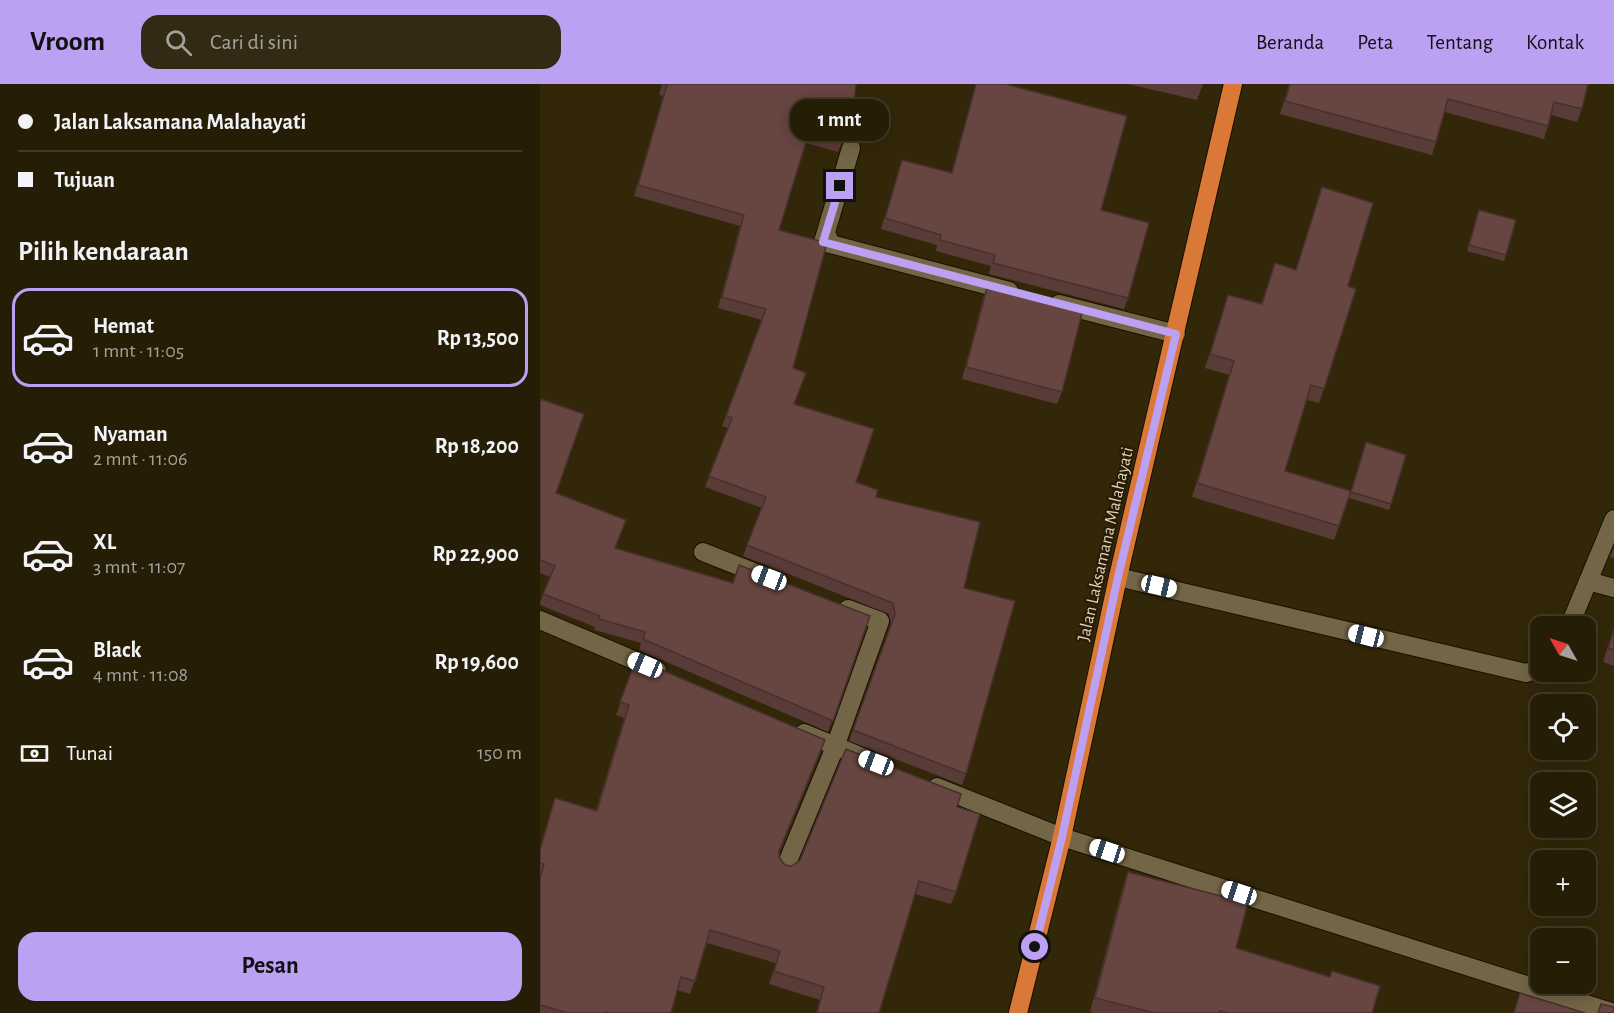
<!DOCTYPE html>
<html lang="id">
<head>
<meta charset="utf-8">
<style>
	:root { --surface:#261d07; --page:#322a15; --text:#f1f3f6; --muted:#a4a29b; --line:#423b28; --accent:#bca0f2 }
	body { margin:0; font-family:"Alegreya Sans",sans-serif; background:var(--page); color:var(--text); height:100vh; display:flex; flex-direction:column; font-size:22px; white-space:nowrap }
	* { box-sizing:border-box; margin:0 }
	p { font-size:20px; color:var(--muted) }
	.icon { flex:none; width:33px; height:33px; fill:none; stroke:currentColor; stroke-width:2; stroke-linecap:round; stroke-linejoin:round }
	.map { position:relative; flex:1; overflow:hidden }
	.details { display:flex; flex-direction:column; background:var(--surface); width:540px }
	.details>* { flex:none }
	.guide { display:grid; align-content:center; height:132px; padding:0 18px; background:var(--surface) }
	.needle { width:39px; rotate:309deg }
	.buttons { position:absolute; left:990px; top:532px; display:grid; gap:12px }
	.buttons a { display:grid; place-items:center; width:66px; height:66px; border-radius:12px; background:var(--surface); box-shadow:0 3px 15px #0003,0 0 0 2px var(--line); font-size:30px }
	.end { position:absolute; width:27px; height:27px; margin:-14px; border:8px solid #bca0f2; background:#111; box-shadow:0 0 0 3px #111 }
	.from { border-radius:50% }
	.bubble { position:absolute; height:42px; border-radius:18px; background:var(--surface); box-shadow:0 3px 15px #0003,0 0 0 2px var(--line); font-size:20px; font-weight:700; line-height:42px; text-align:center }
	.car { position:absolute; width:18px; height:36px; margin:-18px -9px; border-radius:8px; box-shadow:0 0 4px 2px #0007; background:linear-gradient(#fff 24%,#345 0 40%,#fff 0 76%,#345 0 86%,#fff 0) }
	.guide b { display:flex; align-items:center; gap:21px; height:57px; font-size:22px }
	.guide b+b { border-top:2px solid var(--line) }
	.guide i { width:15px; height:15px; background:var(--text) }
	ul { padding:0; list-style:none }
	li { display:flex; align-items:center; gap:18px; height:99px; margin:0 12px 9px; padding:0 6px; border:3px solid transparent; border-radius:18px }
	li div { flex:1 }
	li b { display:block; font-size:22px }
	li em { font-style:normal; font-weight:700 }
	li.on { border-color:var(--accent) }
	li>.icon { width:54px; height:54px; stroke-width:1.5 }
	h2 { padding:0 18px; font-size:27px; line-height:72px }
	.pay { display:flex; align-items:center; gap:15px; height:66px; padding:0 18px; font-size:22px }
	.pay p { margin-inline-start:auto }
	.primary-button { display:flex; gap:12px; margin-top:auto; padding:12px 18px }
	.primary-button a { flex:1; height:69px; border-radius:18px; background:var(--accent); color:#111; font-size:24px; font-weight:700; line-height:69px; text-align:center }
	header { display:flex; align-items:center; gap:36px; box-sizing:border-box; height:84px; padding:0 30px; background:var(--accent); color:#111 }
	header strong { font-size:28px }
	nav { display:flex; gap:33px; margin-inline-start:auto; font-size:21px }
	.search { width:420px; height:54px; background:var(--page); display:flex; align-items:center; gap:15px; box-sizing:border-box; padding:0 21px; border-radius:18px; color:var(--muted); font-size:22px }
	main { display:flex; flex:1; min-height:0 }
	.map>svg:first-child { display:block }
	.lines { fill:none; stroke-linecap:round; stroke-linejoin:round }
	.minor-casing { stroke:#181000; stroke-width:20 }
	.highway-casing { stroke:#181000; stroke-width:20 }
	.minor { stroke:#736647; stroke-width:18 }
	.highway { stroke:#d97837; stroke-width:18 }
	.wall { fill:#593b37 }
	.shaded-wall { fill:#48302d }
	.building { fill:#674540; stroke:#48302d; stroke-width:1.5 }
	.route { stroke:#bca0f2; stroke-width:8 }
	.labels { text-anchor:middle; stroke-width:4.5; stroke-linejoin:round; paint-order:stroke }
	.street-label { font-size:18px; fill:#dcd4c4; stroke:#291d01 }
</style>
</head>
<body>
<header>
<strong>Vroom</strong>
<div class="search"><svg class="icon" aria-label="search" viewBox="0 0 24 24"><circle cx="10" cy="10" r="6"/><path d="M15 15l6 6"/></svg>Cari di sini</div>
<nav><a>Beranda</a><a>Peta</a><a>Tentang</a><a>Kontak</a></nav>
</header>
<main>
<section class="details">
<div class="guide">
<b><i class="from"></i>Jalan Laksamana Malahayati</b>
<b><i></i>Tujuan</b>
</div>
<h2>Pilih kendaraan</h2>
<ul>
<li class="on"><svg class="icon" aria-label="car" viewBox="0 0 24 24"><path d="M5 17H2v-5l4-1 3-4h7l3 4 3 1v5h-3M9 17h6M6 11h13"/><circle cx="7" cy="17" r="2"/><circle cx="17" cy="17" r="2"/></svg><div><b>Hemat</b><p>1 mnt · 11:05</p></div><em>Rp 13,500</em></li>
<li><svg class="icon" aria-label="car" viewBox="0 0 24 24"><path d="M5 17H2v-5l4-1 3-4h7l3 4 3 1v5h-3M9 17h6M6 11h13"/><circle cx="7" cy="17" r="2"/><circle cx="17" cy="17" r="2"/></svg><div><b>Nyaman</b><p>2 mnt · 11:06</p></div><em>Rp 18,200</em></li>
<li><svg class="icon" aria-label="car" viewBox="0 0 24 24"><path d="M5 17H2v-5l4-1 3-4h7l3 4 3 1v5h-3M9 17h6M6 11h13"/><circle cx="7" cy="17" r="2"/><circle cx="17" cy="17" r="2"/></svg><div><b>XL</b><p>3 mnt · 11:07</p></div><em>Rp 22,900</em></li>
<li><svg class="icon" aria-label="car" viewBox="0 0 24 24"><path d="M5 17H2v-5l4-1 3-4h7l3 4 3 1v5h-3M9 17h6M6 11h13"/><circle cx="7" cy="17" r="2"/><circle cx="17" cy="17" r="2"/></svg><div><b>Black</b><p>4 mnt · 11:08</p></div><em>Rp 19,600</em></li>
</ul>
<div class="pay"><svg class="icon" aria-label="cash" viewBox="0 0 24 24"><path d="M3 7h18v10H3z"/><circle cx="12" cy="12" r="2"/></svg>Tunai<p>150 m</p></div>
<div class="primary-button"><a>Pesan</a></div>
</section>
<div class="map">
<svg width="1074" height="929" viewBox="0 0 1074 929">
	<rect width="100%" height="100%" fill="#332709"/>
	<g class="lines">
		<defs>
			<g id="minor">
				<path d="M288,153L283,158L469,207"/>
				<path d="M283,158L311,64"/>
				<path d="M519,220L636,250"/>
				<path d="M163,468L221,491"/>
				<path d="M578,493L986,589L1000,584"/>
				<path d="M1048,497L1074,504"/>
				<path d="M0,536L117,586"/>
				<path d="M1029,543L1074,435"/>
				<path d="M264,649L327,675"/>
				<path d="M397,703L522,753L1074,929"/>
				<path d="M245,784L295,663L340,537L308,525"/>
			</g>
			<path id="highway" d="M478,929L522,753L578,493L693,0"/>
		</defs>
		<!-- minor casing -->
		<use href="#minor" class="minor-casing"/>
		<!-- highway casing -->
		<use href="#highway" class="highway-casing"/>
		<!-- minor -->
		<use href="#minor" class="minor"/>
		<!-- highway -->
		<use href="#highway" class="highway"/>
	</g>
	<!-- wall -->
	<g class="wall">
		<path d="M122,0H316L312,42L308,53L303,56L298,68L266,59L239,146L253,284L254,320L316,398L336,413L424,504L426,690L422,701L309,657L351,541L349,530L203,472L222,424L165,403L188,344L182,342L222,236L178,224L200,142L94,112L123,12L119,11Z"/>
		<path d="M436,0H465L561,126L588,214L584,225L449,190L451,182L396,167L397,161L341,145L362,76L411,89Z"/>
		<path d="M588,0H663L657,16Z"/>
		<path d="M749,0H1048L1042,25L1037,38L1011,31L1004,55L905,28L896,58L892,71L740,30Z"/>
		<path d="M782,103L808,202L784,305L779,319L767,316L745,387L851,420L849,426L809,414L794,456L652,413L689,291L665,284L688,211L721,220L735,179L756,186Z"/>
		<path d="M939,126L966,171L964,177L927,167Z"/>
		<path d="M448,200L522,308L517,320L422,295L444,211Z"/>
		<path d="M0,315L16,409L75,465L193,499L330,532L288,648L99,566L101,559L55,546V543L0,521V519L10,493L0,489Z"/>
		<path d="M1074,463V474L1070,473Z"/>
		<path d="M1074,544V582L1063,578Z"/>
		<path d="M96,575L285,656L239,769V773L245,781L252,782L417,723L416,808L411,820L375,810L339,929H276L280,916L229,900L236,879L167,859L150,910L137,906L131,929H0V763L15,714L56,726L84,634L76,631Z"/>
		<path d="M588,788L696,864L832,929H554L550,928L583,802Z"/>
	</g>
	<!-- shaded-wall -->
	<g class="shaded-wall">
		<path d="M312,42L308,53L303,56L298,68L307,45Z"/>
		<path d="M285,656L280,669L235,780L239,767Z"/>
	</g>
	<!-- building -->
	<g class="building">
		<path d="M123,0H316L312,42L307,45L302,57L269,48L239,146L287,159L253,284L266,289L254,320L334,345L316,398L338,406L336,413L440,438L424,504L475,517L426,690L313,646L355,530L353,519L207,461L226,413L169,392L192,334L186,332L226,225L182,213L204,131L98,101L127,1Z"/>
		<path d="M436,0H465L587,32L561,126L609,139L588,214L453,179L455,171L400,156L401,151L345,134L362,76L412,89Z"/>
		<path d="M750,0H1048L1042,25L1014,18L1008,42L908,15L896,58L745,17Z"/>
		<path d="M782,103L833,119L808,202L816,205L784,305L771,301L745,387L811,407L799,442L657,399L694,277L670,270L688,211L722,220L735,179L756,186Z"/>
		<path d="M939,126L976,136L966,171L929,161Z"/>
		<path d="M448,200L543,225L522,308L426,283Z"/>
		<path d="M0,315L44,330L16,409L86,436L75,464L193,499L199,481L330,532L293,637L103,555L105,548L59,535L60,532L3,510L15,482L0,476Z"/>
		<path d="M826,358L866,371L851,420L811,408Z"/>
		<path d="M1074,546V566L1068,564Z"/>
		<path d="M96,575L285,656L239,767V773L245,781L252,782L260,776L306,665L421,710L417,723L440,730L416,808L379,797L339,929H277L284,903L234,887L240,867L170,846L155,897L141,893L131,929H70L65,928V929H28L0,921V795L4,780L0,779V766L15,714L57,727L89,621L80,618Z"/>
		<path d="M588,788L708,819L696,864L790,893L792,887L840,902L832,929H687L680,927L679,929H615L555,914Z"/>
		<path d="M980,909L1045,929H974Z"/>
		<path d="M1061,920L1074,923V929H1058Z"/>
	</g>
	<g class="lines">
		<!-- route -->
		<path class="route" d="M300,102L283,158L636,250L578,493L522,753L495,863"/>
	</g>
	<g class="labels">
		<!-- street labels -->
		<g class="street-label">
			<text transform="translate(565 460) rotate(-77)" y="6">Jalan Laksamana Malahayati</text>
		</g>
	</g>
</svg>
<div class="buttons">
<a><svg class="needle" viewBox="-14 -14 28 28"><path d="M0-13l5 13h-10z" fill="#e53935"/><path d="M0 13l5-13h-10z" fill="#a4a29b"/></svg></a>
<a><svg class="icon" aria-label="locate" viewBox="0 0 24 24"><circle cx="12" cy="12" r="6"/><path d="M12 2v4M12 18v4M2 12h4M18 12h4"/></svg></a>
<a><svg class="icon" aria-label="layers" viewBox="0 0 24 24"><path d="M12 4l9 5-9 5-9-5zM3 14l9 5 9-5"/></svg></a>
<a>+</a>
<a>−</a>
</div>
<i class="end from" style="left:495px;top:863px"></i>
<i class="end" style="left:300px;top:102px"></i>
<div class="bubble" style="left:250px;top:15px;width:99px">1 mnt</div>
<i class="car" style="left:229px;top:494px;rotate:291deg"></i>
<i class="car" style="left:619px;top:502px;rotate:103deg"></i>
<i class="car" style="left:826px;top:552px;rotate:284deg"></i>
<i class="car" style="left:105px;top:581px;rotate:293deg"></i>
<i class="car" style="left:336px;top:679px;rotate:291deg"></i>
<i class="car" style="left:567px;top:767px;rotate:288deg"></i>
<i class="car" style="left:699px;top:809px;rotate:288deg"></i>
</div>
</main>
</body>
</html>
